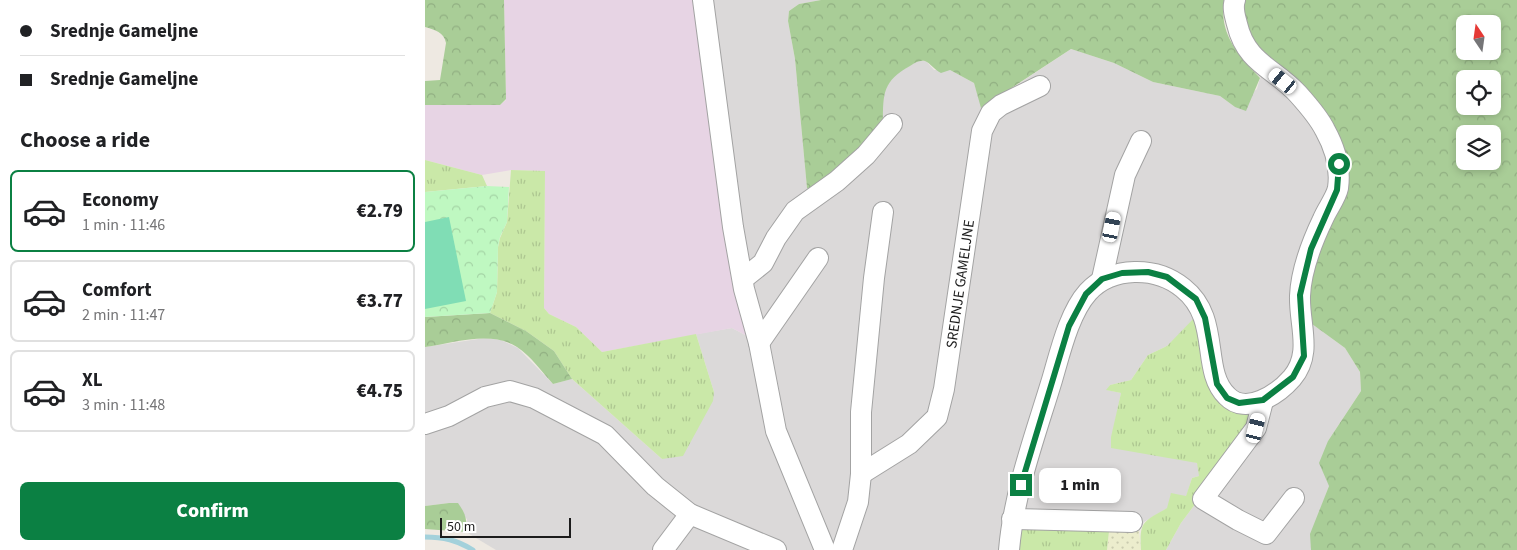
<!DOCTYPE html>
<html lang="en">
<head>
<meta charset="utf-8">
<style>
	:root { --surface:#fff; --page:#f6f6f6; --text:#202124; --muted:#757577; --line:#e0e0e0; --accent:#0b8043 }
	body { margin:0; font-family:"Source Sans 3",sans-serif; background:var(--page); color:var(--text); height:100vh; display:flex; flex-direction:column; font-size:19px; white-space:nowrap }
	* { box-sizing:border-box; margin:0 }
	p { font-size:16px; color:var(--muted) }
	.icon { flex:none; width:28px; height:28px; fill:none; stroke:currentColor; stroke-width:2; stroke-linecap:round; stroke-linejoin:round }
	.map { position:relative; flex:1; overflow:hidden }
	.sheet { display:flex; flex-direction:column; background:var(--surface); width:425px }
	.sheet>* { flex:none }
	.banner { display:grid; align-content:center; height:110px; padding:0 20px; background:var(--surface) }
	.needle { width:32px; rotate:347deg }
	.tools { position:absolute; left:1031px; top:15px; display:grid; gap:10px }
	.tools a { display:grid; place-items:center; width:45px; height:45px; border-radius:8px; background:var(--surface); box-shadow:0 2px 8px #0003; font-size:25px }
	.scale { position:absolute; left:15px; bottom:12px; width:131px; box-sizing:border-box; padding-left:5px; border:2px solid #1c1c1c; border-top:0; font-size:14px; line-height:18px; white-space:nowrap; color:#1c1c1c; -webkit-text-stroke:4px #fff; paint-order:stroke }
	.end { position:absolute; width:22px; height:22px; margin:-11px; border:6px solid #0b8043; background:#fff; box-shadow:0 0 0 2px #fff }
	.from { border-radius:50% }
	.bubble { position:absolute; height:35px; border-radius:8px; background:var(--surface); box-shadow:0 2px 8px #0003; font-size:16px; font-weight:800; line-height:35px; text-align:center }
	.car { position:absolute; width:15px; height:30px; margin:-15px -8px; border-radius:6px; box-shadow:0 0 4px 1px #0007; background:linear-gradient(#fff 24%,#345 0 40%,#fff 0 76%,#345 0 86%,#fff 0) }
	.banner b { display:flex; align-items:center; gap:18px; height:48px; font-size:19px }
	.banner b+b { border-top:1px solid var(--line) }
	.banner i { width:12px; height:12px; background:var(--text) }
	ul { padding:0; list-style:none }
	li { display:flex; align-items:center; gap:15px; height:82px; margin:0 10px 8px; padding:0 10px; border:2px solid var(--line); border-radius:8px }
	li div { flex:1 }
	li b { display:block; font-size:19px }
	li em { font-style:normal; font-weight:800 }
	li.current { border-color:var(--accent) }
	li>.icon { width:45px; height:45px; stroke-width:1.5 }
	h2 { padding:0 20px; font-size:22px; line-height:60px }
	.button { display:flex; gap:10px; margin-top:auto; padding:10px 20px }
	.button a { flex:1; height:58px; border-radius:8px; background:var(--accent); color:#fff; font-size:20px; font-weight:800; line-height:58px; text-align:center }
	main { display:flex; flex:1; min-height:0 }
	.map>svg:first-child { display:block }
	.residential { fill:#dbd9d9 }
	.industrial { fill:#e7d4e4 }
	.farmland { fill:url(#farmland-dots) }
	.grass { fill:url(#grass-tufts) }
	.forest { fill:url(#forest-crowns); fill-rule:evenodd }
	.park { fill:url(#park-crowns) }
	.pitch { fill:#80ddb5 }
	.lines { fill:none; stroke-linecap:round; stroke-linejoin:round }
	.stream { stroke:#a3d1db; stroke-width:5 }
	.street-casing { stroke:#a3a3a3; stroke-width:22 }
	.street { stroke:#fff; stroke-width:20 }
	.route { stroke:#0b8043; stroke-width:6 }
	.labels { text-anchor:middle; stroke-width:4.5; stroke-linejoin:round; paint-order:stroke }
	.street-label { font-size:15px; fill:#1c1c1c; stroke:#fff }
</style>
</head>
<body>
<main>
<section class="sheet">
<div class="banner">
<b><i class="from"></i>Srednje Gameljne</b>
<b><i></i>Srednje Gameljne</b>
</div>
<h2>Choose a ride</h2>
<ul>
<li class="current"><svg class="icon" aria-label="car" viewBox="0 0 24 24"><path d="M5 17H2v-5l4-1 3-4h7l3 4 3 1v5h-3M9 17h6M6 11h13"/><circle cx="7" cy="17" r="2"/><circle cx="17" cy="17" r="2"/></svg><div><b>Economy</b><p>1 min · 11:46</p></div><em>€2.79</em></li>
<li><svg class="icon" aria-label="car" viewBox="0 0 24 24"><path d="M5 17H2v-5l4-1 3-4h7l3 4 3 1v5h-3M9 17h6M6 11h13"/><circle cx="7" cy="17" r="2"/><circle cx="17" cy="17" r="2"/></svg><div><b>Comfort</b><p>2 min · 11:47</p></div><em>€3.77</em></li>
<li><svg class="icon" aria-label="car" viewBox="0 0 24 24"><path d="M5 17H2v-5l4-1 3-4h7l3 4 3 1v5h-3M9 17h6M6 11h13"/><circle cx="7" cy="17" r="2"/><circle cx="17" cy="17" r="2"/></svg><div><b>XL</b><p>3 min · 11:48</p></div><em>€4.75</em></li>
</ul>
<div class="button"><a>Confirm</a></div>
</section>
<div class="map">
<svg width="1092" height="550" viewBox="0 0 1092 550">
	<defs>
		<pattern id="farmland-dots" width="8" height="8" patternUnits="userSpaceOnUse" patternTransform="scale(1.25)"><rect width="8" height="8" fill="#ecedcd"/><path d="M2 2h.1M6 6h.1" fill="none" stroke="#cacbaf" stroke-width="1.8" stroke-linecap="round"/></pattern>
		<pattern id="grass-tufts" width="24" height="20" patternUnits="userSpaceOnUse" patternTransform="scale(1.25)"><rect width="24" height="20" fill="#cae8a8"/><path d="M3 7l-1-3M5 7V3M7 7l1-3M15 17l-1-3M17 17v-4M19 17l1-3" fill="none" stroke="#adc690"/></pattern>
		<pattern id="forest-crowns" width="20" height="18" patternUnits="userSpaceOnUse" patternTransform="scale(1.25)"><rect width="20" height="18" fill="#a9cd97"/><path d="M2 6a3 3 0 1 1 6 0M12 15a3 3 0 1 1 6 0" fill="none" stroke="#91af82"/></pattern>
		<pattern id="park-crowns" width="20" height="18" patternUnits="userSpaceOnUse" patternTransform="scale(1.25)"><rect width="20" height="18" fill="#bff8c1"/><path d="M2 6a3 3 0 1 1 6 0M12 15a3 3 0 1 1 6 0" fill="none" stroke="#a4d4a5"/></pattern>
	</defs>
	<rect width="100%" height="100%" fill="#eee9e2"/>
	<!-- residential -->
	<path class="residential" d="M282,0H396L374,4L364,11L363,21L370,59L382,188L458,122V96L460,89L469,75L493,61H501L509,70H525L549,83L557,108L646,49L689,63L728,82L795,96L810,107L832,89L835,78L855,65L882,91L919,166L887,324L920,348L935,372L936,391L903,441L904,486L886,534V550H741L756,523L830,424L755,334L742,346L723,355L706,380L685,385L682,390L696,393L687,437L772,463L775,471L774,476L767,478L761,497L719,522L714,531H684L592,550H71L41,532L42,519L24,503L0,506V347L60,338L76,340L93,348L128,384L147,379L237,459L289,392L271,334L307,328L326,338L322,264Z"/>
	<!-- industrial -->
	<path class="industrial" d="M79,0H282L326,338L307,328L177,352L151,327L124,314L119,308L120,171L86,170L57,175L0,160V105H75L81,100Z"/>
	<!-- farmland -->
	<path class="farmland" d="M684,531H714L716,550H682Z"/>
	<!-- grass -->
	<g class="grass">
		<path d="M0,160L57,175L62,186L0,192Z"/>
		<path d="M86,170L120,171L119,308L124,314L151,327L177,352L271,334L289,392L288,401L258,456L237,459L147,379L129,351L101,331L65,313L72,292L73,247L75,238L82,222Z"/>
		<path d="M773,314L779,364L827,413L830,424L756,523L741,550H716C714,520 719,522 742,508L746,493L761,496L767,478L774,476L772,463L686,448V437L696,393L681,390L685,385L706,380L723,355L742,346Z"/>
		<path d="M594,526L684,531L682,550H592Z"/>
	</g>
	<!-- forest -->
	<g class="forest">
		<path d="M0,0H79L81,99L75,105H0V81L15,80L21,43C19,32 10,30 0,27Z"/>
		<path d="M396,0H800C792,32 814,56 835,78L821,111L810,107L795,96L728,82L689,63L646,49L556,108L549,83L525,70L516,73C510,70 505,63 500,61C494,60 490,63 485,66C458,81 458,93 458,122L419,167L386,191L382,188L370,59L363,21L364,11L374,4Z"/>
		<path d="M818,0H1092V550H886L885,534L904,486L894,463L903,441L936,391L935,372L920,348L887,324C880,269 897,241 920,194L882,91L855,65L835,54L823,34L816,6ZM1040,24H1068V51H1040ZM1040,79H1068V106H1040ZM1040,134H1068V161H1040Z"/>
		<path d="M65,313L101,331L129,351L147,379L128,384C117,372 106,356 92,347C66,330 29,343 0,347V317Z"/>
		<path d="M24,503H33C41,514 42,520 41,532L0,529V506Z"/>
	</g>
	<!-- park -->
	<path class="park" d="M62,186L84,187L82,222L75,237L73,247L72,292L65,313L0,317V192Z"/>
	<!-- pitch -->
	<path class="pitch" d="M24,217L41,301L0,309V222Z"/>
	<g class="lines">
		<!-- stream -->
		<path class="stream" d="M0,537C18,537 32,540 48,550"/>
		<defs>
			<g id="street">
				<path d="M278,0L308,227L319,289L334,343L351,431L400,550"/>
				<path d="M318,279L338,263L351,238L370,211L412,181L441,155L467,124"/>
				<path d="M677,279L700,175L716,141"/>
				<path d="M334,343L393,258"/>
				<path d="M838,401L831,428L778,499L813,520L841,534L869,498"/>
				<path d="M0,424L24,416L60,397L85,391L109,398L180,435L230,486L265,514L351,550"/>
				<path d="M436,474L484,444L512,417L519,389L557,131L566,113L576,105L615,86"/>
				<path d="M587,519L707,522"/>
				<path d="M238,550L265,514"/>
				<path d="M417,550L433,502L436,474V412L449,278L458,212"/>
				<path d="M584,550C589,492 610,436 627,380C635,353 644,313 663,292C687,266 731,266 758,288C797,319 775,370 802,396C821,416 853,394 867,378C888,353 874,325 875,296C876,271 887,242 898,219C902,209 911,198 913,188C916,167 910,148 900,130C894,118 882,104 873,94C849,68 821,63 812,24C810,16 807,8 810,0"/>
			</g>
		</defs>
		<!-- street casing -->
		<use href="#street" class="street-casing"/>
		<!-- street -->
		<use href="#street" class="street"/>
	</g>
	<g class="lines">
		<!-- route -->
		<path class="route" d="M596,485L644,326L661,294L677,279L697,273L723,272L742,277L771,299L780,318L792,384L802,398L814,403L838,400L868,377L879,356L875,295L886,249L912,190L914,164"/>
	</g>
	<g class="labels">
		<!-- street labels -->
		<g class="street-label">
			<text transform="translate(535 284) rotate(-82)" y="5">SREDNJE GAMELJNE</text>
		</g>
	</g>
</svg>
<div class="tools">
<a><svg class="needle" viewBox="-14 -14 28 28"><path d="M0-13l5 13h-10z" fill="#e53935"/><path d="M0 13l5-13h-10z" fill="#757577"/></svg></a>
<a><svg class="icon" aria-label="locate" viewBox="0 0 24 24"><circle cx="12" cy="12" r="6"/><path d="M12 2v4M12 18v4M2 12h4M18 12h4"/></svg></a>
<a><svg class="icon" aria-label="layers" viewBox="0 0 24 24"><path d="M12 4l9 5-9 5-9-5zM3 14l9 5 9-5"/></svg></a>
</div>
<div class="scale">50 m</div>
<i class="end from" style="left:914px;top:164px"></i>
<i class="end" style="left:596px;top:485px"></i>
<div class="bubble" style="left:614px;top:468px;width:82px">1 min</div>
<i class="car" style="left:858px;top:81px;rotate:309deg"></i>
<i class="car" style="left:687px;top:227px;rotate:11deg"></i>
<i class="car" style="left:831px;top:428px;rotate:14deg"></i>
</div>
</main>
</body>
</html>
